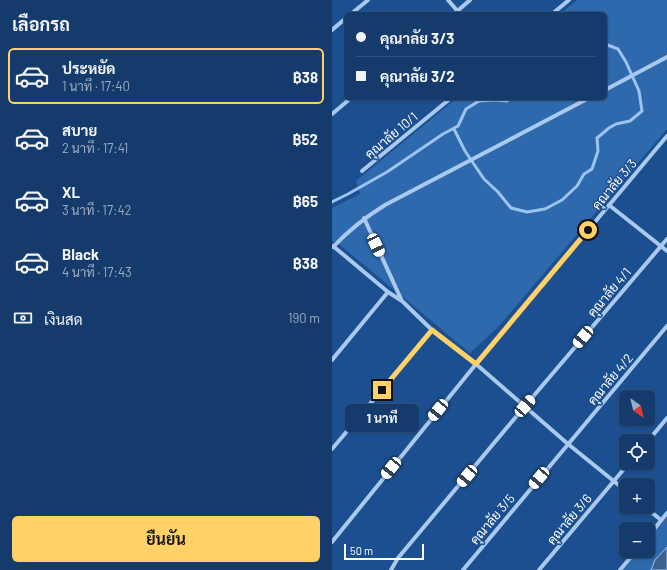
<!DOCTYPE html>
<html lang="th">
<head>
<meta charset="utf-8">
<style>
	:root { --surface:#143b6b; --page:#1d4271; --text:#f1f3f6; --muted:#9dadc1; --line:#33557e; --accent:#ffd166 }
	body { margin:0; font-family:Barlow,Sarabun,sans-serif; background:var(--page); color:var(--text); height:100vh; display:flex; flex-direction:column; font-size:15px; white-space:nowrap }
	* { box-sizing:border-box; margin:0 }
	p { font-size:13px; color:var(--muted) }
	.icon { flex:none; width:22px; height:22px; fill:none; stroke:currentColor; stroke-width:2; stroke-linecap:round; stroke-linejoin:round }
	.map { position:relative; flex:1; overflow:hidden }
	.side { display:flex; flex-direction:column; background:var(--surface); width:332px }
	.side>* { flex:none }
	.hud { position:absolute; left:12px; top:12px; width:263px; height:88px; border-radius:6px; box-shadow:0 1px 3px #0004,0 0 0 1px var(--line); display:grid; align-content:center; height:88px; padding:0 12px; background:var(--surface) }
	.needle { width:26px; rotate:146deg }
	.buttons { position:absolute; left:287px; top:390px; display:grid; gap:8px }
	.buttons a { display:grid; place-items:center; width:36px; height:36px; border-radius:6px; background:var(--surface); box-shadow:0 1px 3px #0004,0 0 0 1px var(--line); font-size:20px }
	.scale { position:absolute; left:12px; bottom:10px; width:80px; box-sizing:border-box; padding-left:4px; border:2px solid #fff; border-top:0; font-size:11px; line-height:14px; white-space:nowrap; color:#fff; -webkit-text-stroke:3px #1b4f8f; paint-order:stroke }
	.end { position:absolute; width:18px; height:18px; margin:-9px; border:5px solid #ffd166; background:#111; box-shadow:0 0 0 2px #111 }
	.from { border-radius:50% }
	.bubble { position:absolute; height:28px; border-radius:6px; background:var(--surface); box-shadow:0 1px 3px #0004,0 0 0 1px var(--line); font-size:13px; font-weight:700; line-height:28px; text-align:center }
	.car { position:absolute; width:12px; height:24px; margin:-12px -6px; border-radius:5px; box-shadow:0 0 3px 1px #0007; background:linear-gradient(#fff 24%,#345 0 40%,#fff 0 76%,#345 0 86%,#fff 0) }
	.hud b { display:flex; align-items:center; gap:14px; height:38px; font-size:15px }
	.hud b+b { border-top:1px solid var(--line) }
	.hud i { width:10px; height:10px; background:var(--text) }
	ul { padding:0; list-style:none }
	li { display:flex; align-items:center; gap:12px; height:56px; margin:0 8px 6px; padding:0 4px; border:2px solid transparent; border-radius:6px }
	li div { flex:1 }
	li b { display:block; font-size:15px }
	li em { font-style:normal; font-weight:700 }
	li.selected { border-color:var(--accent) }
	li>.icon { width:36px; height:36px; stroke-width:1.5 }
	h2 { padding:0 12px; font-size:18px; line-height:48px }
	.pay { display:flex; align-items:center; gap:10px; height:44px; padding:0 12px; font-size:15px }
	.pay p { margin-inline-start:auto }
	.action { display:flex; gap:8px; margin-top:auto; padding:8px 12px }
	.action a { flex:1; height:46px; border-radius:6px; background:var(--accent); color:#111; font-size:16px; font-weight:700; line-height:46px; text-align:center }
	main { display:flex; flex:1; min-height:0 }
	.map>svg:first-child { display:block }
	.green { fill:#2e69ad }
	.water { fill:#3c6290; stroke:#9cc4f0 }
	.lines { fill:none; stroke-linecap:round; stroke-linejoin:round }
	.stream { stroke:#9cc4f0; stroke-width:3 }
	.minor { stroke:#a9c9ee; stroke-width:4 }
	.route { stroke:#ffd166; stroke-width:5 }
	.labels { text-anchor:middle; stroke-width:3; stroke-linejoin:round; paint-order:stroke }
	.street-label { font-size:13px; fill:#fff; stroke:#1b4f8f }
</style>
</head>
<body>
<main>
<section class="side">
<h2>เลือกรถ</h2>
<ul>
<li class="selected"><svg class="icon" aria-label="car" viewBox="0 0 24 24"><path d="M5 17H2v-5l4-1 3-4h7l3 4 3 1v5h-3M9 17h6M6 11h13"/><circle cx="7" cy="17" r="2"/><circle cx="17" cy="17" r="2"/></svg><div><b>ประหยัด</b><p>1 นาที · 17:40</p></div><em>฿38</em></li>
<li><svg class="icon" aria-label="car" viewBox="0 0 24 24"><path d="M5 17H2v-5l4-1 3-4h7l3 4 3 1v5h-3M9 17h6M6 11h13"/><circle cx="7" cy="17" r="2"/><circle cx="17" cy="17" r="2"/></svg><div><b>สบาย</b><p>2 นาที · 17:41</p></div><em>฿52</em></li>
<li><svg class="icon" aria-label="car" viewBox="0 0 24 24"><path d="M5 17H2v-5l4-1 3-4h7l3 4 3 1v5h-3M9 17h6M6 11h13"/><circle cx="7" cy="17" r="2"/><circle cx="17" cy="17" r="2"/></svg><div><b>XL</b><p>3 นาที · 17:42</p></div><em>฿65</em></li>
<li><svg class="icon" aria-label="car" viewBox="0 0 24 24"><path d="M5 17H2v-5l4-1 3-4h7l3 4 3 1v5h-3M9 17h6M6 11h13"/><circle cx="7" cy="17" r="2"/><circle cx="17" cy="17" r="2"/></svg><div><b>Black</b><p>4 นาที · 17:43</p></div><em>฿38</em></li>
</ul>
<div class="pay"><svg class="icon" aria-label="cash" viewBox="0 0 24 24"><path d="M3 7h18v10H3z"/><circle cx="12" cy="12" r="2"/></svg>เงินสด<p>190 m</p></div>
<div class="action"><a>ยืนยัน</a></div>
</section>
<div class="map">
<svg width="335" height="570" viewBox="0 0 335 570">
	<rect width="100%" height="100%" fill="#1b4f8f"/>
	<!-- green -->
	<g class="green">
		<path d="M245,0H335V129L167,326L138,353L8,245L0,241V208L28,194L24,181L125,98H273V14H228Z"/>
		<path d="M335,517V547L323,560L319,570H291L307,551H316V540Z"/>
	</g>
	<!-- water -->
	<path class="water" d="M335,547V570H319L323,560Z"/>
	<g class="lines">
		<!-- stream -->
		<g class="stream">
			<path d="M122,129L133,151L152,179L166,192L179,208L195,212L213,209L230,200L245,186L252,174L260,169L266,151L265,138L277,128L284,124L298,121L310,111L307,91L294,62L286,49L273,44"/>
			<path d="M0,202L16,194L55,172L111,134L126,126L134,109L147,101L164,100L175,101L179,98"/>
		</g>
		<!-- minor -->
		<g class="minor">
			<path d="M116,0L128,14"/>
			<path d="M19,14L36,0"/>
			<path d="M122,14L138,0"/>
			<path d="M220,14L237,0"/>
			<path d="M0,30L14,18"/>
			<path d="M273,90L335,57"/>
			<path d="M0,114L19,98"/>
			<path d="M30,171L119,98"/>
			<path d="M277,205L335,251"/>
			<path d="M32,218L69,299"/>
			<path d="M1,246L56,292L70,301L100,330L144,364L236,444L294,491"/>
			<path d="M1,247C18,229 32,218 53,205L257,98"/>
			<path d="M0,360L56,292"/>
			<path d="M316,441L335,418"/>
			<path d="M0,449L100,330"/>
			<path d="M313,507L329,520"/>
			<path d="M316,537L335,513"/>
			<path d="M0,542L144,364L335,136"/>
			<path d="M59,570L66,558L193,406L335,239"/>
			<path d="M131,570L335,326"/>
			<path d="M207,570L297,463"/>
			<path d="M288,570L304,551"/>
		</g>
	</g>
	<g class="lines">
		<!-- route -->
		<path class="route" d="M50,390L100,330L144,364L256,230"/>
	</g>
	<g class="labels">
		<!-- street labels -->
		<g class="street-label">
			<text transform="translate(59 135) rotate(-40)" y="5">คุณาลัย 10/1</text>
			<text transform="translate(282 184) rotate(-50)" y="5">คุณาลัย 3/3</text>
			<text transform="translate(277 292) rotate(-50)" y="5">คุณาลัย 4/1</text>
			<text transform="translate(278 379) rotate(-50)" y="5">คุณาลัย 4/2</text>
			<text transform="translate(160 519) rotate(-50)" y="5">คุณาลัย 3/5</text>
			<text transform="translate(237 519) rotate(-50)" y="5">คุณาลัย 3/6</text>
		</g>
	</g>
</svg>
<div class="buttons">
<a><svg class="needle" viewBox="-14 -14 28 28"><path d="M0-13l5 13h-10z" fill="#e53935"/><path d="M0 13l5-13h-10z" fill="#9dadc1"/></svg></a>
<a><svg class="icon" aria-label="locate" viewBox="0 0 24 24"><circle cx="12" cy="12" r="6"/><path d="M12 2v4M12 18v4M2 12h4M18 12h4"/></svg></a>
<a>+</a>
<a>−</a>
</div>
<div class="scale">50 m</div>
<i class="end from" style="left:256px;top:230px"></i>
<i class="end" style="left:50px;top:390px"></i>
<div class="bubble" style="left:13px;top:404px;width:74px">1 นาที</div>
<i class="car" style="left:44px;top:245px;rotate:155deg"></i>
<i class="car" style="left:251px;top:337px;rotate:220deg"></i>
<i class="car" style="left:193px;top:406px;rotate:41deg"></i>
<i class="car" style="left:106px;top:410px;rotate:219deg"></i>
<i class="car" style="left:59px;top:468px;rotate:219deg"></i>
<i class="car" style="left:135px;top:476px;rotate:220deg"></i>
<i class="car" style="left:207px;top:478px;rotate:220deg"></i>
<div class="hud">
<b><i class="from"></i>คุณาลัย 3/3</b>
<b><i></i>คุณาลัย 3/2</b>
</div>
</div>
</main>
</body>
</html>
